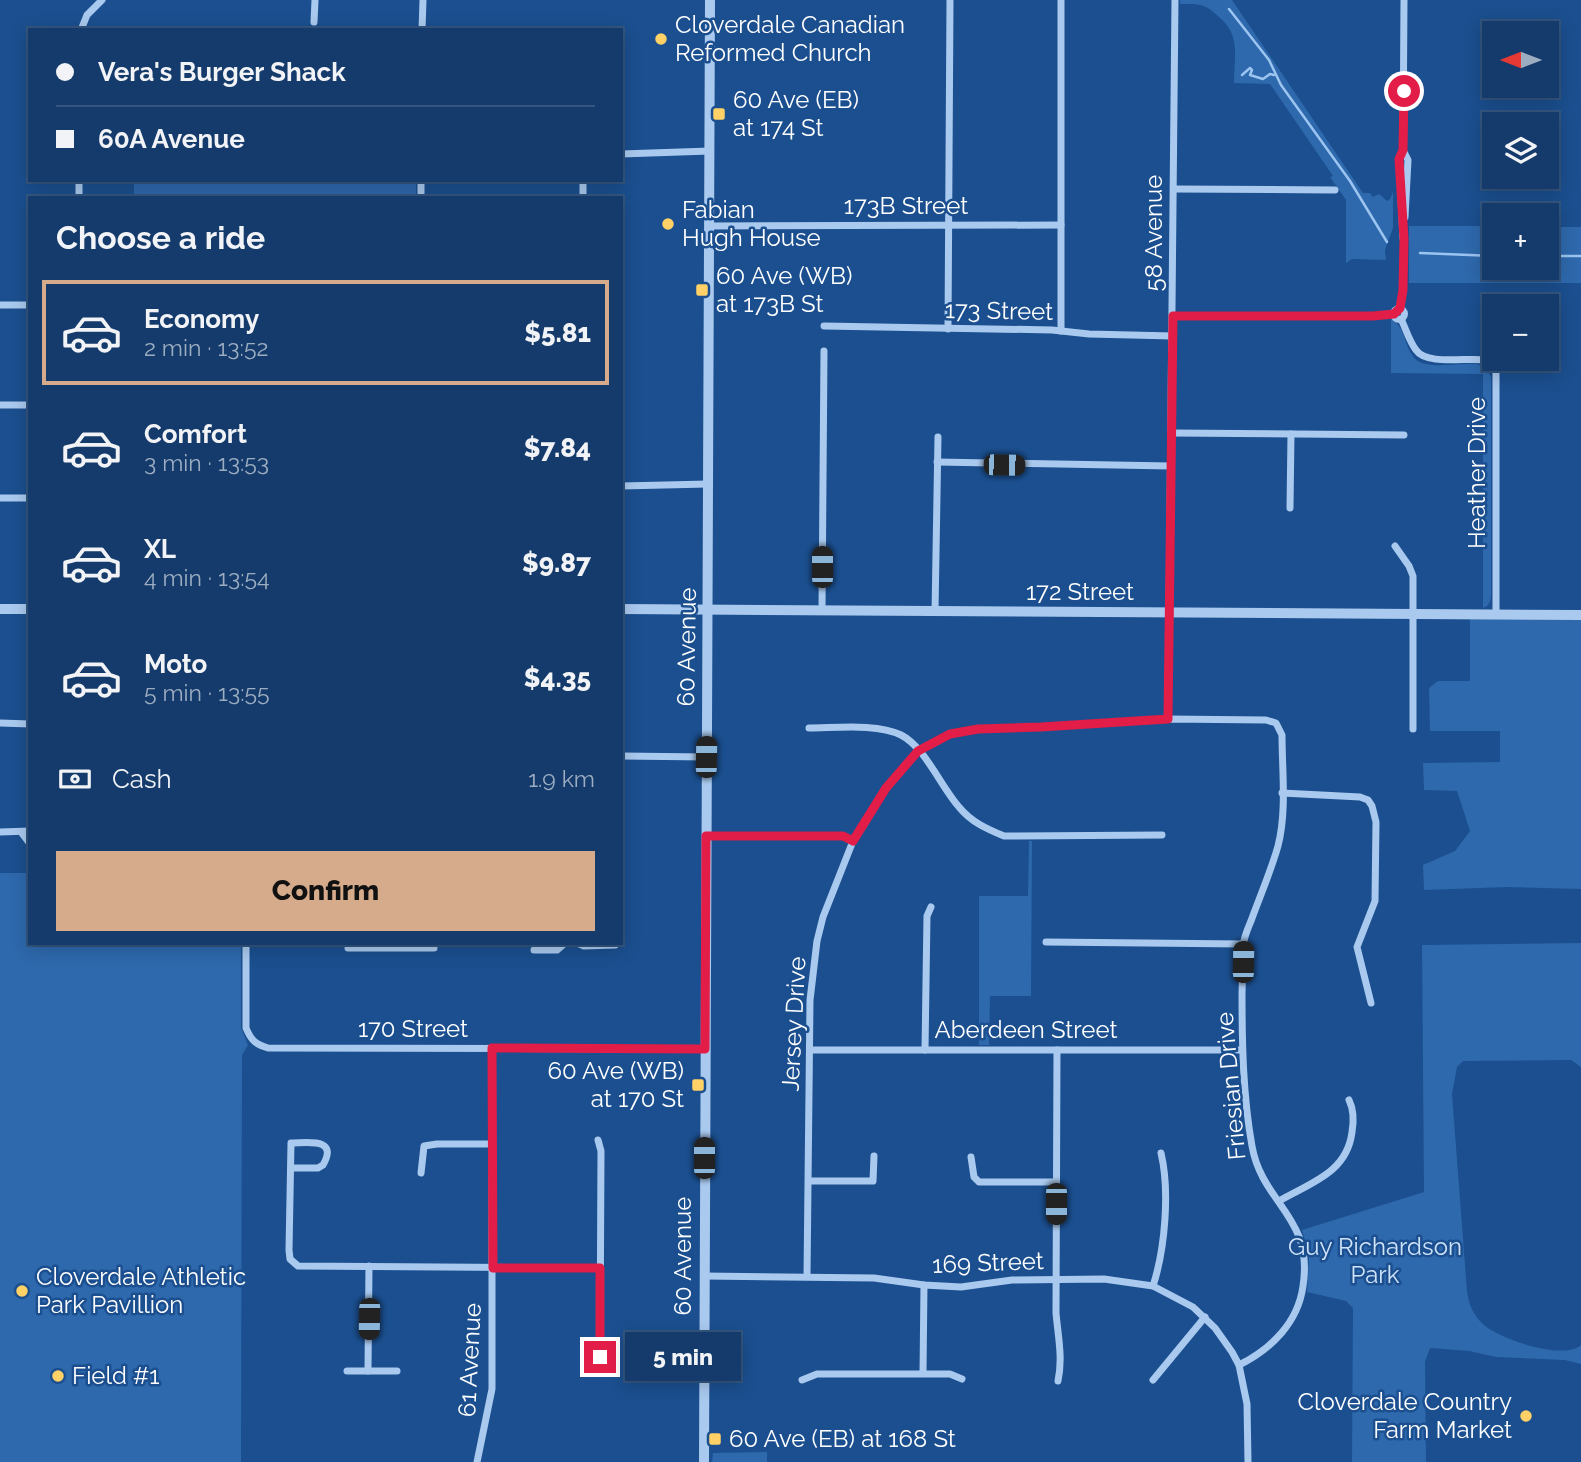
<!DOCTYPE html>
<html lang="en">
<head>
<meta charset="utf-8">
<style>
	:root { --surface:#143b6b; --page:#1d4271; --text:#f1f3f6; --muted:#9dadc1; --line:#33557e; --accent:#d6ab8b }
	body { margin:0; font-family:Raleway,sans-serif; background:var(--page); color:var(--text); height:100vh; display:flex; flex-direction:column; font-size:26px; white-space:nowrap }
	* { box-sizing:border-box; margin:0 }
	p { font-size:23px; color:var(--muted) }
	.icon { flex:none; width:38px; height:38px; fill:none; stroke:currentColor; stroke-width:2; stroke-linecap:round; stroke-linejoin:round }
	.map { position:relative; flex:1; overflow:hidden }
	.sheet { position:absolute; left:28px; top:196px; width:595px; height:749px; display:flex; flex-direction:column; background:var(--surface); border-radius:0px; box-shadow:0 4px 18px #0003,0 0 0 2px var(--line) }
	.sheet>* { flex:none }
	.banner { position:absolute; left:28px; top:28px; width:595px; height:154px; border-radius:0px; box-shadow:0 4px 18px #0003,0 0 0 2px var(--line); display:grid; align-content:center; height:154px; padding:0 28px; background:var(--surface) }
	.needle { width:46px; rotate:270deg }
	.tools { position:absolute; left:1482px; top:21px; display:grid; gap:14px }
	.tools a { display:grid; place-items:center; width:77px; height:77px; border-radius:0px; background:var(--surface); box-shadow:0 4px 18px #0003,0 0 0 2px var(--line); font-size:35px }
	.end { position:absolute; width:32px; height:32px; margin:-16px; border:9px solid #e11d48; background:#fff; box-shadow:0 0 0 4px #fff }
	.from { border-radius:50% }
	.bubble { position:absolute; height:49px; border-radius:0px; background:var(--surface); box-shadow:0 4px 18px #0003,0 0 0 2px var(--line); font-size:23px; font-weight:800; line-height:49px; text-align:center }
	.car { position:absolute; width:21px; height:42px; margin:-21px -10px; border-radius:9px; box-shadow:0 0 5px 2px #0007; background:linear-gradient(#222 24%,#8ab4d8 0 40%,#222 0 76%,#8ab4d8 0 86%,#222 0) }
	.banner b { display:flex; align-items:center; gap:24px; height:66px; font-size:26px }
	.banner b+b { border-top:2px solid var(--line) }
	.banner i { width:18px; height:18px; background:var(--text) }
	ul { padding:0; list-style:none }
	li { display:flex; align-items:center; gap:21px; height:105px; margin:0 14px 10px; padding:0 14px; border:4px solid transparent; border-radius:0px }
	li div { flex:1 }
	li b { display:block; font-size:26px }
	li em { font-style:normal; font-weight:800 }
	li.active { border-color:var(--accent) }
	li>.icon { width:63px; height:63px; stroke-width:1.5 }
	h2 { padding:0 28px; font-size:32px; line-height:84px }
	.pay { display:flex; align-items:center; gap:18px; height:77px; padding:0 28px; font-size:26px }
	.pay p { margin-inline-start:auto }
	.primary-button { display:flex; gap:14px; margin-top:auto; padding:14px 28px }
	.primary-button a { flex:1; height:80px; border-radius:0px; background:var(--accent); color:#111; font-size:28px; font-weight:800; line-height:80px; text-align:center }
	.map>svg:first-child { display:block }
	.green { fill:#2e69ad }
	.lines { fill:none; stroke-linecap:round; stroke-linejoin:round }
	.stream { stroke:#9cc4f0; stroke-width:2.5 }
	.minor { stroke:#a9c9ee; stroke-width:7 }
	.tertiary { stroke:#a9c9ee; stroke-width:10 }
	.route { stroke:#e11d48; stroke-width:9 }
	.poi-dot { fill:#ffd166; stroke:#1b4f8f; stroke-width:2.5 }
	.labels { text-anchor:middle; stroke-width:5; stroke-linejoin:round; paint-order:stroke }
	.poi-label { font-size:24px; fill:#fff; stroke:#1b4f8f; text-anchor:start }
	.street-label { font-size:24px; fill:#fff; stroke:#1b4f8f }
	.park-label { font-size:24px; fill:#cfe3fa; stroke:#1b4f8f }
</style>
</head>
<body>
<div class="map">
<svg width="1581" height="1462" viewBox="0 0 1581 1462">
	<rect width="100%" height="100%" fill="#1b4f8f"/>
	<!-- green -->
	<g class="green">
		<path d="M1180,0H1232L1363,193H1370L1373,197L1379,194L1387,201L1390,199L1393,192V228L1385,250L1386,260L1352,259L1346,263V200L1330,177L1333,176L1270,84L1234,83C1234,57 1241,35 1219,17C1204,3 1200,4 1180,4Z"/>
		<rect x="134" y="180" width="282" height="18"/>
		<path d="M1409,226H1494V268H1547V227H1581V283H1409Z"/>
		<path d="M1391,319C1408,327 1403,356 1422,363C1436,368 1462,363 1477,364L1486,368L1491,377V595C1491,601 1489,606 1483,608V374L1391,373Z"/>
		<path d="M1470,619L1581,620V889L1507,887L1424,890L1423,865L1455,851L1470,831L1457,791L1424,790L1423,763L1500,762V731H1430L1429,688L1438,681H1470Z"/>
		<path d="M1029,841H1032L1031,996H990L989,1045H979V896H1028Z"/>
		<path d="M0,873H30V943H241V1028L248,1045L242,1055L241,1462H0Z"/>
		<path d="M1581,943V1067L1571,1060L1463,1061L1457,1067L1452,1094L1467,1291C1469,1305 1473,1315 1484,1325C1500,1339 1564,1361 1581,1345V1364L1565,1360L1496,1357L1469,1351L1430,1348L1425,1362L1426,1462H1352L1353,1308L1346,1301L1307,1292L1309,1256L1302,1230L1424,1192L1422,945Z"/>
		<path d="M767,1452V1462H712L713,1453Z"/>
	</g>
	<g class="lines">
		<!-- stream -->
		<g class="stream">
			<path d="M1229,9L1269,60L1281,85L1350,181L1387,242"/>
			<path d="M1242,75L1250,68L1252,70L1250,75L1263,79L1270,74L1274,75"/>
			<path d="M1420,253L1494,256"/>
			<path d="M1547,256H1581"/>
		</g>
		<!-- minor -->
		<g class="minor">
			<path d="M314,22L315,0"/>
			<path d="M81,30L87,15L102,0"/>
			<path d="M422,30L423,0"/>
			<path d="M1403,150L1408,160L1405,217"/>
			<path d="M621,154L710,151"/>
			<path d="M583,180V198"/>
			<path d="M1174,189L1335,190"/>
			<path d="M79,198V180"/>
			<path d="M421,198V180"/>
			<path d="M709,226L1061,225"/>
			<path d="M1403,238L1399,159L1403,150L1404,0"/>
			<path d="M0,305H30"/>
			<path d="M1400,308L1403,290L1404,236"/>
			<circle cx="1399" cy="314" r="5.5"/>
			<path d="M1173,316H1373L1394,314"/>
			<path d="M1401,319C1406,329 1409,341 1416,350C1427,366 1468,357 1486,360L1496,372V614"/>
			<path d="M824,326L1052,330L1089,334L1173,336"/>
			<path d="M948,329L950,0"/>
			<path d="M1061,331V0"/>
			<path d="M0,405H30"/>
			<path d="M1172,433L1404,435"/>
			<path d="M937,462L1171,466"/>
			<path d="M621,486L708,484"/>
			<path d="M0,498H30"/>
			<path d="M1290,508L1291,434"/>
			<path d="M1395,546L1409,566L1413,576V729"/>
			<path d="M822,611L824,351"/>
			<path d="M935,612L938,437"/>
			<path d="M1168,719L1175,0"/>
			<path d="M0,723L30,724"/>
			<path d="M809,728C835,728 877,723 901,735C925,747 941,787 959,807C971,822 987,829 1004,836L1162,835"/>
			<path d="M621,756L707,757"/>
			<path d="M1282,793L1360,797L1368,800L1372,806L1376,822L1375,901L1357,947L1371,1003"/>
			<path d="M0,832L30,831"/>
			<path d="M21,832L30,844"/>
			<path d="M706,836H843L853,841"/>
			<path d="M1046,942L1243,944"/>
			<path d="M246,943V1028C251,1040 255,1044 268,1048L705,1049"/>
			<path d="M577,943L584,946L615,945"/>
			<path d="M348,948H434"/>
			<path d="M534,950H557L565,943"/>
			<path d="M810,1050H1242"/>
			<path d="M925,1050L927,916L931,907"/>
			<path d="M1057,1050L1056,1313C1058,1336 1063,1358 1058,1381"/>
			<path d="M598,1140L601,1151L600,1357"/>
			<path d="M971,1157L974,1177L979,1182H1056"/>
			<path d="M291,1168H318L323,1165C339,1137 307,1143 291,1143L289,1250L290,1259L298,1266L600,1268"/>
			<path d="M421,1173L424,1146L437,1144H491"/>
			<path d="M809,1181H873L874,1156"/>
			<path d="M1279,1201C1310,1183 1347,1173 1352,1132C1354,1120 1354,1110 1349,1100"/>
			<path d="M704,1276L874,1278L924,1285L961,1287L1012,1280L1104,1279L1153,1286L1193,1307L1215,1328L1232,1352L1239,1365L1247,1404L1248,1462"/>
			<path d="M807,1276L810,1000L817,941L823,917L853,841L886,788L918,751L950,734L978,729L1041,727L1168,719L1266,720L1276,723L1282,735C1282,770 1287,811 1278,846C1271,871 1260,896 1251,921C1248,928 1244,937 1243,946C1241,961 1243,978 1242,993C1242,1044 1243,1096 1252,1146C1262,1204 1314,1216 1303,1286C1298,1323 1271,1349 1239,1365"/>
			<path d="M1153,1286C1165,1249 1170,1191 1161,1153"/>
			<path d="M347,1371H397"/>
			<path d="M368,1371L369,1266"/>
			<path d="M923,1373L924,1285"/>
			<path d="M802,1380L817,1374H950L962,1379"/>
			<path d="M1153,1380L1205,1317"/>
			<path d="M477,1462L492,1389V1048"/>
		</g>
		<!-- tertiary -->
		<g class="tertiary">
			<path d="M0,609H30"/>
			<path d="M621,609L1581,615"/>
			<path d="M704,1462L710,0"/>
		</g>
	</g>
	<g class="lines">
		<!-- route -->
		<path class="route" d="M600,1357V1268H493L492,1048L705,1049L706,836H843L853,841L886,788L918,751L950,734L978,729L1041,727L1168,719L1173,316H1373L1394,314L1400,308L1403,290L1404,239L1399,159L1403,150L1404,91"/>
	</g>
	<!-- markers -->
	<g class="poi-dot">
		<circle cx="661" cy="39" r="7"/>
		<rect x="712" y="107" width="14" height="14" rx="3.5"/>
		<circle cx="668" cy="224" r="7"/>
		<rect x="695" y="283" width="14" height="14" rx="3.5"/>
		<rect x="691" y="1078" width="14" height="14" rx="3.5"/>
		<circle cx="22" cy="1291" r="7"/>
		<circle cx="58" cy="1376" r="7"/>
		<circle cx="1526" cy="1416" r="7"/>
		<rect x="708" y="1432" width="14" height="14" rx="3.5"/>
	</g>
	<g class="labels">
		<!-- poi labels -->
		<g class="poi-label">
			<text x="675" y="33">Cloverdale Canadian<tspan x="675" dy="28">Reformed Church</tspan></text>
			<text x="733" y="108">60 Ave (EB)<tspan x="733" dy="28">at 174 St</tspan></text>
			<text x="682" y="218">Fabian<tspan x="682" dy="28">Hugh House</tspan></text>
			<text x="716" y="284">60 Ave (WB)<tspan x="716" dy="28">at 173B St</tspan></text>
			<text x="684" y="1079" text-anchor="end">60 Ave (WB)<tspan x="684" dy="28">at 170 St</tspan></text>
			<text x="36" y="1285">Cloverdale Athletic<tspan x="36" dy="28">Park Pavillion</tspan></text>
			<text x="72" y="1384">Field #1</text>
			<text x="1512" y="1410" text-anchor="end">Cloverdale Country<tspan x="1512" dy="28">Farm Market</tspan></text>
			<text x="729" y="1447">60 Ave (EB) at 168 St</text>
		</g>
		<!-- street labels -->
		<g class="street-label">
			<text x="906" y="214">173B Street</text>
			<text transform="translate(1154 233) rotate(-90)" y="8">58 Avenue</text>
			<text transform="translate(999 311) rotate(1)" y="8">173 Street</text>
			<text transform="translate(1477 473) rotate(-90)" y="8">Heather Drive</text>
			<text x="1080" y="600">172 Street</text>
			<text transform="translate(687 647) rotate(-89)" y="8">60 Avenue</text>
			<text transform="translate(794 1024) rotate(-87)" y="8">Jersey Drive</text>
			<text x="413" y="1037">170 Street</text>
			<text x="1026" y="1038">Aberdeen Street</text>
			<text transform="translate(1231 1086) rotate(-95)" y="8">Friesian Drive</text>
			<text transform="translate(683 1256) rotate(-90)" y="8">60 Avenue</text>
			<text transform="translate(988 1263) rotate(-2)" y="8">169 Street</text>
			<text transform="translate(470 1360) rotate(-87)" y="8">61 Avenue</text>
		</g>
		<!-- park labels -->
		<g class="park-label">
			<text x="1375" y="1255">Guy Richardson<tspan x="1375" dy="28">Park</tspan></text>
		</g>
	</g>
</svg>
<div class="tools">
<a><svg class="needle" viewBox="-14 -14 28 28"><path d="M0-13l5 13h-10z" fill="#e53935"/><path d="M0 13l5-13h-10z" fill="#9dadc1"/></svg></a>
<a><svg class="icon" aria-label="layers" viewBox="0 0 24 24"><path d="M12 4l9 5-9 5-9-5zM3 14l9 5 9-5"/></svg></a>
<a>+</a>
<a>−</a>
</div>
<i class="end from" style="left:1404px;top:91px"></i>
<i class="end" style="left:600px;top:1357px"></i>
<div class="bubble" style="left:625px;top:1332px;width:116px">5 min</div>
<i class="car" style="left:1004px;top:465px;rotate:91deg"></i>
<i class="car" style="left:822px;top:567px;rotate:0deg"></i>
<i class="car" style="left:706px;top:757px;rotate:1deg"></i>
<i class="car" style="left:1243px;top:962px;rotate:1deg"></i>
<i class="car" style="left:704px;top:1158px;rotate:0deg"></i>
<i class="car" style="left:1056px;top:1204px;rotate:180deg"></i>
<i class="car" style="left:369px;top:1319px;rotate:181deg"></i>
<div class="banner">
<b><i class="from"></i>Vera's Burger Shack</b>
<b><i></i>60A Avenue</b>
</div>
<section class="sheet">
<h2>Choose a ride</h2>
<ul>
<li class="active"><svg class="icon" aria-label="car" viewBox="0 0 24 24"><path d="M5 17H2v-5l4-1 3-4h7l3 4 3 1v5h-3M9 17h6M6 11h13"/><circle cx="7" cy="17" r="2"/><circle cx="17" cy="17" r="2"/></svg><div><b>Economy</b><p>2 min · 13:52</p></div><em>$5.81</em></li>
<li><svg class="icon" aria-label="car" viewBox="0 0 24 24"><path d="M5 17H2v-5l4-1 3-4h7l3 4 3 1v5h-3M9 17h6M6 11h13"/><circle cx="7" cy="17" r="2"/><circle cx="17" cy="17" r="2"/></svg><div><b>Comfort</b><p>3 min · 13:53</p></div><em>$7.84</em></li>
<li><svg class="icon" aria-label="car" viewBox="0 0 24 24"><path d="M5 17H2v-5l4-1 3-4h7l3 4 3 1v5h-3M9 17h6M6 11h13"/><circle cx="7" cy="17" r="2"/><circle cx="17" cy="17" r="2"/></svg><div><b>XL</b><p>4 min · 13:54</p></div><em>$9.87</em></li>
<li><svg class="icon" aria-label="car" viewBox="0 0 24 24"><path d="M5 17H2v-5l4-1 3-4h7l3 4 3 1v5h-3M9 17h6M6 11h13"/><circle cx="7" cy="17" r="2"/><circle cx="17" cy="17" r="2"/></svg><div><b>Moto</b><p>5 min · 13:55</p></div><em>$4.35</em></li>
</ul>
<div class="pay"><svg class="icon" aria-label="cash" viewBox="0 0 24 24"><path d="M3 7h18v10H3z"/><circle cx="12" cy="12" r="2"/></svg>Cash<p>1.9 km</p></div>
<div class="primary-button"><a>Confirm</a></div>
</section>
</div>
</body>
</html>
